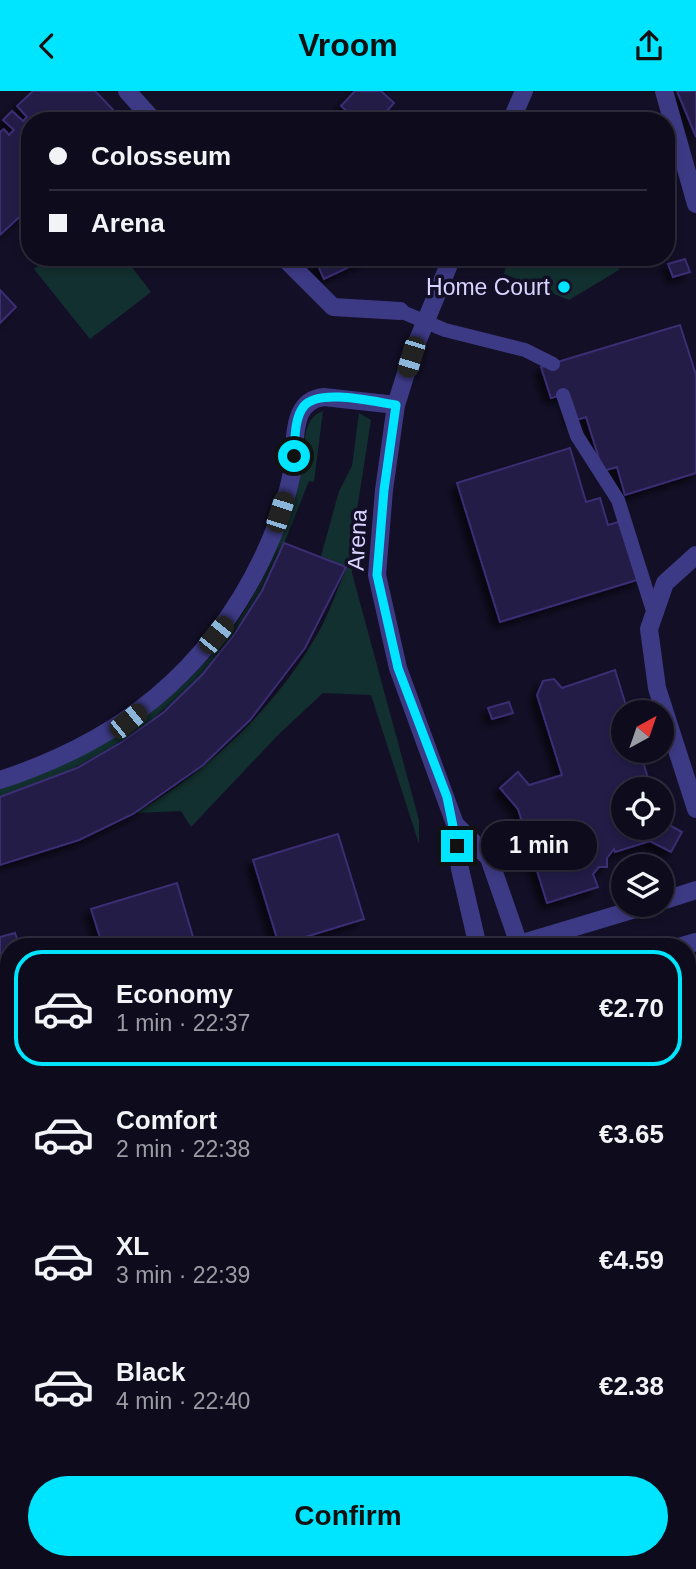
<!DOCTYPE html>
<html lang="en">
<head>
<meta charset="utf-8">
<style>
	:root { --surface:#0e0b1c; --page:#1c1929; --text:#f1f3f6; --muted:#9b9ba3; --line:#2e2b3b; --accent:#00e5ff }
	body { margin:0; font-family:Arial,sans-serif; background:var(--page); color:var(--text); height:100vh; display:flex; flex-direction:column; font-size:26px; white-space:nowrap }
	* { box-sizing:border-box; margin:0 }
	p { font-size:23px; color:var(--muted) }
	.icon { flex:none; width:38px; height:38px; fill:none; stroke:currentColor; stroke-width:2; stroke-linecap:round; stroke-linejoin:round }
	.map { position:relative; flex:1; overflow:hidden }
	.sheet { position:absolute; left:0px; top:847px; width:696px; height:632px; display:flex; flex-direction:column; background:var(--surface); border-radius:28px 28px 0 0; box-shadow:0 4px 10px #0003,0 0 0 2px var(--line) }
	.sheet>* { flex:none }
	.banner { position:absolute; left:21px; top:21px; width:654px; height:154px; border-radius:28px; box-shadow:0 4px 10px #0003,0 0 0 2px var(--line); display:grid; align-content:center; height:154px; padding:0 28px; background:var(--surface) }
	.needle { width:46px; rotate:40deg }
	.tools { position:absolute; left:611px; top:609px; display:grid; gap:14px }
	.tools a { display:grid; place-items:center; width:63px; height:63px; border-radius:50%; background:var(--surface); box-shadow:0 4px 10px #0003,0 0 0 2px var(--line); font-size:35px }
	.end { position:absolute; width:32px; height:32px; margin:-16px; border:9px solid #00e5ff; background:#111; box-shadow:0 0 0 4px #111 }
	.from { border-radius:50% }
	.bubble { position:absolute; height:49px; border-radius:24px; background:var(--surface); box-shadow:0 4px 10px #0003,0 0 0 2px var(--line); font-size:23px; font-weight:700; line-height:49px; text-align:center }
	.car { position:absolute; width:21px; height:42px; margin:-21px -10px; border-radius:9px; box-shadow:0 0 5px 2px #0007; background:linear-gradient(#222 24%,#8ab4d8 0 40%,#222 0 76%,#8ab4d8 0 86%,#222 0) }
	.banner b { display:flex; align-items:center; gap:24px; height:66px; font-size:26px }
	.banner b+b { border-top:2px solid var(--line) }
	.banner i { width:18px; height:18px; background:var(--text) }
	ul { padding:12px 0 0; list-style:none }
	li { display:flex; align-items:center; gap:21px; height:116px; margin:0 14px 10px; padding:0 14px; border:4px solid transparent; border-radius:28px }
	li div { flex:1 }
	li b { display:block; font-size:26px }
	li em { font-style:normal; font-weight:700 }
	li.on { border-color:var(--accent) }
	li>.icon { width:63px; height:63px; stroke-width:1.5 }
	.cta { display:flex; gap:14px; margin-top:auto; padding:14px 28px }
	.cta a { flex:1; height:80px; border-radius:42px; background:var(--accent); color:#111; font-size:28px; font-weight:700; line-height:80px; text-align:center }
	header { display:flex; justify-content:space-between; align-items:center; height:91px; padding:0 28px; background:var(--accent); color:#111; font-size:32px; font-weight:700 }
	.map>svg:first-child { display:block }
	.green { fill:#12302f }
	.building { fill:#241b47; stroke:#3b2d73; stroke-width:2; filter:url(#shadow) }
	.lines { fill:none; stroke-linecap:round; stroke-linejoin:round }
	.service { stroke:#3d3a85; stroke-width:14 }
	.pedestrian { stroke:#3d3a85; stroke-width:18 }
	.minor { stroke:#3d3a85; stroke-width:18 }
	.primary { stroke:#c25bff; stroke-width:18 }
	.route { stroke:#00e5ff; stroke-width:9 }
	.poi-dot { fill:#00e5ff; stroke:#130f26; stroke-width:2.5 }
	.labels { text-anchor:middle; stroke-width:7; stroke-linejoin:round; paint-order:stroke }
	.poi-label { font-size:23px; fill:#d9d4ff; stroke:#130f26; text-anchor:end }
	.street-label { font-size:23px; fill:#d9d4ff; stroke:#130f26 }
</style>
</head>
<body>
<header><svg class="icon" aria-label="back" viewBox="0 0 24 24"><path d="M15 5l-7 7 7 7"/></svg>Vroom<svg class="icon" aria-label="share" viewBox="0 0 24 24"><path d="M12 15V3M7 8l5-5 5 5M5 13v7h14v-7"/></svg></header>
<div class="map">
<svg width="696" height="1478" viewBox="0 0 696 1478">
	<defs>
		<filter id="shadow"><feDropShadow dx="-6" dy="6" stdDeviation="3.5" flood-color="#0009"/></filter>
	</defs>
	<rect width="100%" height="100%" fill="#130f26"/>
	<!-- green -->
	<g class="green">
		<path d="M49,166H124L151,201L90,248L34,178Z"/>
		<path d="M508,166H617L619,179L569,209L504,183Z"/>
		<path d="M323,320L314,391L309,390C294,427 280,466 261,502C205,604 110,672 0,706V698C98,666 184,612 242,524C273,475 294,417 303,360C306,343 305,327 323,320Z"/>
		<path d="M359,322L371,329L353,445L352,482L419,729V753L371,604L323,602L278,644L191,736L181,720L136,722C208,679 271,621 314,549C328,527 336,500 347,476L321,465L339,400L352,375Z"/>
		<path d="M9,1344V1409L0,1412V1352Z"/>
		<path d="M205,1470H313L289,1478H181Z"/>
	</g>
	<!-- building -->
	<g class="building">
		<path d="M33,0H95L122,28L30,30V116L0,144V41L4,38L9,44L14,39L3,29L12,20L23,30L27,26L17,15Z"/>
		<path d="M355,0H381L394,12L378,30H358L341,15Z"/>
		<path d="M677,0H696V46Z"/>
		<path d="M314,166H370L324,188Z"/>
		<path d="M685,168L690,181L673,186L668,173Z"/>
		<path d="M0,199L16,216L0,232Z"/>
		<path d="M680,234L696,284V382L625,404L617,376L603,380L586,326L573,330L565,303L551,307L541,276Z"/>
		<path d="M570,357L586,411L600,407L608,434L622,430L640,488L500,531L457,392Z"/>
		<path d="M284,452L346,476L305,557L250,629L203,674L133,723L79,749L0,774V706L77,677L122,651L164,621L202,584L234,544L262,500Z"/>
		<path d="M615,579L628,621H623V660H640L651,698H623V737H662V730L682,741L671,761L650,750L615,761L614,758L607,767V776H599L593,783L598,796L547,812L518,718L500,697L518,681L529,694L562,684L537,604L543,590L554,588L562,597Z"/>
		<path d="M509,611L513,622L492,628L488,617Z"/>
		<path d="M338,743L364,828L279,854L253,769Z"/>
		<path d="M177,792L196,856H103L91,818Z"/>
		<path d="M15,842L20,856H9V937L0,939V846Z"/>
		<path d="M696,914V1104L688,1093V916Z"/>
		<path d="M9,1107V1224L0,1198V1117Z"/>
		<path d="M696,1415V1453L688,1455V1418Z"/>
		<path d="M309,1470H343L338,1472L340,1478H311Z"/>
		<path d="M400,1470H421L424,1478H395L393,1473Z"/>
	</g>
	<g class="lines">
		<!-- service -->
		<g class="service">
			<path d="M400,220L445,239L525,259L553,273"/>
			<path d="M563,304L577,345L618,409L654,523"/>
		</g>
		<!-- pedestrian -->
		<g class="pedestrian">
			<path d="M127,0L154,30"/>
			<path d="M283,166L333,216L400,220"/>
			<path d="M696,464L665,492L649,538L657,597L696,718"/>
		</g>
		<!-- minor -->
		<g class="minor">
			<path d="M664,0L696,113"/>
			<path d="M511,30L524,0"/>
			<path d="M452,166L411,266L396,314L384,399L377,484L398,577L455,733L460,778L478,856"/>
			<path d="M0,689C120,650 208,581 263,466C275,440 287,408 292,381C295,362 293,340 300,323C305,312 313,307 324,306L396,314"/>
			<path d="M455,733L489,767L520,856"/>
			<path d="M662,810L696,799"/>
			<path d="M509,856L649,814"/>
			<path d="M679,856L696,851"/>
			<path d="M0,1016L9,1014"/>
			<path d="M0,1055H9"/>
		</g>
		<!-- primary -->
		<g class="primary">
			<path d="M688,1228L696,1225"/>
			<path d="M688,1249L696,1247"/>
			<path d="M688,1284L696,1280"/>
			<path d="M0,1451L9,1448"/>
			<path d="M83,1478L104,1470"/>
		</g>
	</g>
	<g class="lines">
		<!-- route -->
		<path class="route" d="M294,365C295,350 294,327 304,315C319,297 375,311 396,314L384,399L377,484L398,577L447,706L457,755"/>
	</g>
	<!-- markers -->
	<circle class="poi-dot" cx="564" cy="196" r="7"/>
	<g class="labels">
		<!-- poi labels -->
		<g class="poi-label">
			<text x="550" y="204">Home Court</text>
		</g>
		<!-- street labels -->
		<g class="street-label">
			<text transform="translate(357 449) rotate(-87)" y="8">Arena</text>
		</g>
	</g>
</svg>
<div class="tools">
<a><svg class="needle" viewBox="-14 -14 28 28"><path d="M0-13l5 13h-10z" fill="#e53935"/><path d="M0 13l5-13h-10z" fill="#9b9ba3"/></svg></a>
<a><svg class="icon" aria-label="locate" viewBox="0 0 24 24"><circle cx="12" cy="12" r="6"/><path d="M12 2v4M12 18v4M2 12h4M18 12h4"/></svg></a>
<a><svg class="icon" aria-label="layers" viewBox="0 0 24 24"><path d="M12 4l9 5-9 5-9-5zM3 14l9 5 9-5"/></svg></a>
</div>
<i class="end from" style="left:294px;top:365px"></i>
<i class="end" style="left:457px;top:755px"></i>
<div class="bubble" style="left:481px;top:730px;width:116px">1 min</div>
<i class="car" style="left:411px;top:266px;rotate:197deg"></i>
<i class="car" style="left:280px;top:421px;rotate:18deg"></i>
<i class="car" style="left:216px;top:544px;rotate:39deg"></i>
<i class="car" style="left:128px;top:630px;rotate:51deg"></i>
<div class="banner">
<b><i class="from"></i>Colosseum</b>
<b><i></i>Arena</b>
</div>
<section class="sheet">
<ul>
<li class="on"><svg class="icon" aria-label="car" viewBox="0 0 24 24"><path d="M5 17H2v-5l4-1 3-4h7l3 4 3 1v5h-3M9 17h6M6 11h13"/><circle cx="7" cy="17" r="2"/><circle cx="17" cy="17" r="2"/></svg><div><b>Economy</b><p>1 min · 22:37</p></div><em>€2.70</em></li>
<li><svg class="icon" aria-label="car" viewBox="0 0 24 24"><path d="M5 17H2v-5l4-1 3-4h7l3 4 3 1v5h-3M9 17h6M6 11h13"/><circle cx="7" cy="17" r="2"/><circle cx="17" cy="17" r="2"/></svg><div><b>Comfort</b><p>2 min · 22:38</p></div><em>€3.65</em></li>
<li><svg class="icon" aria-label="car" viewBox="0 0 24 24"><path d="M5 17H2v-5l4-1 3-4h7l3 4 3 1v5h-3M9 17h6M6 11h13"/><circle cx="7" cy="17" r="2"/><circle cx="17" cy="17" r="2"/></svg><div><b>XL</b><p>3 min · 22:39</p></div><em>€4.59</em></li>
<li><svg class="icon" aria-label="car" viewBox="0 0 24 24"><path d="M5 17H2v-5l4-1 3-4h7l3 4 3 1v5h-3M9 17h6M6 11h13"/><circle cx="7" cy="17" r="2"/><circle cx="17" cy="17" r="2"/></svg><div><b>Black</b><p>4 min · 22:40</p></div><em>€2.38</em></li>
</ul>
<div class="cta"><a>Confirm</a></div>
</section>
</div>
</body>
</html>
